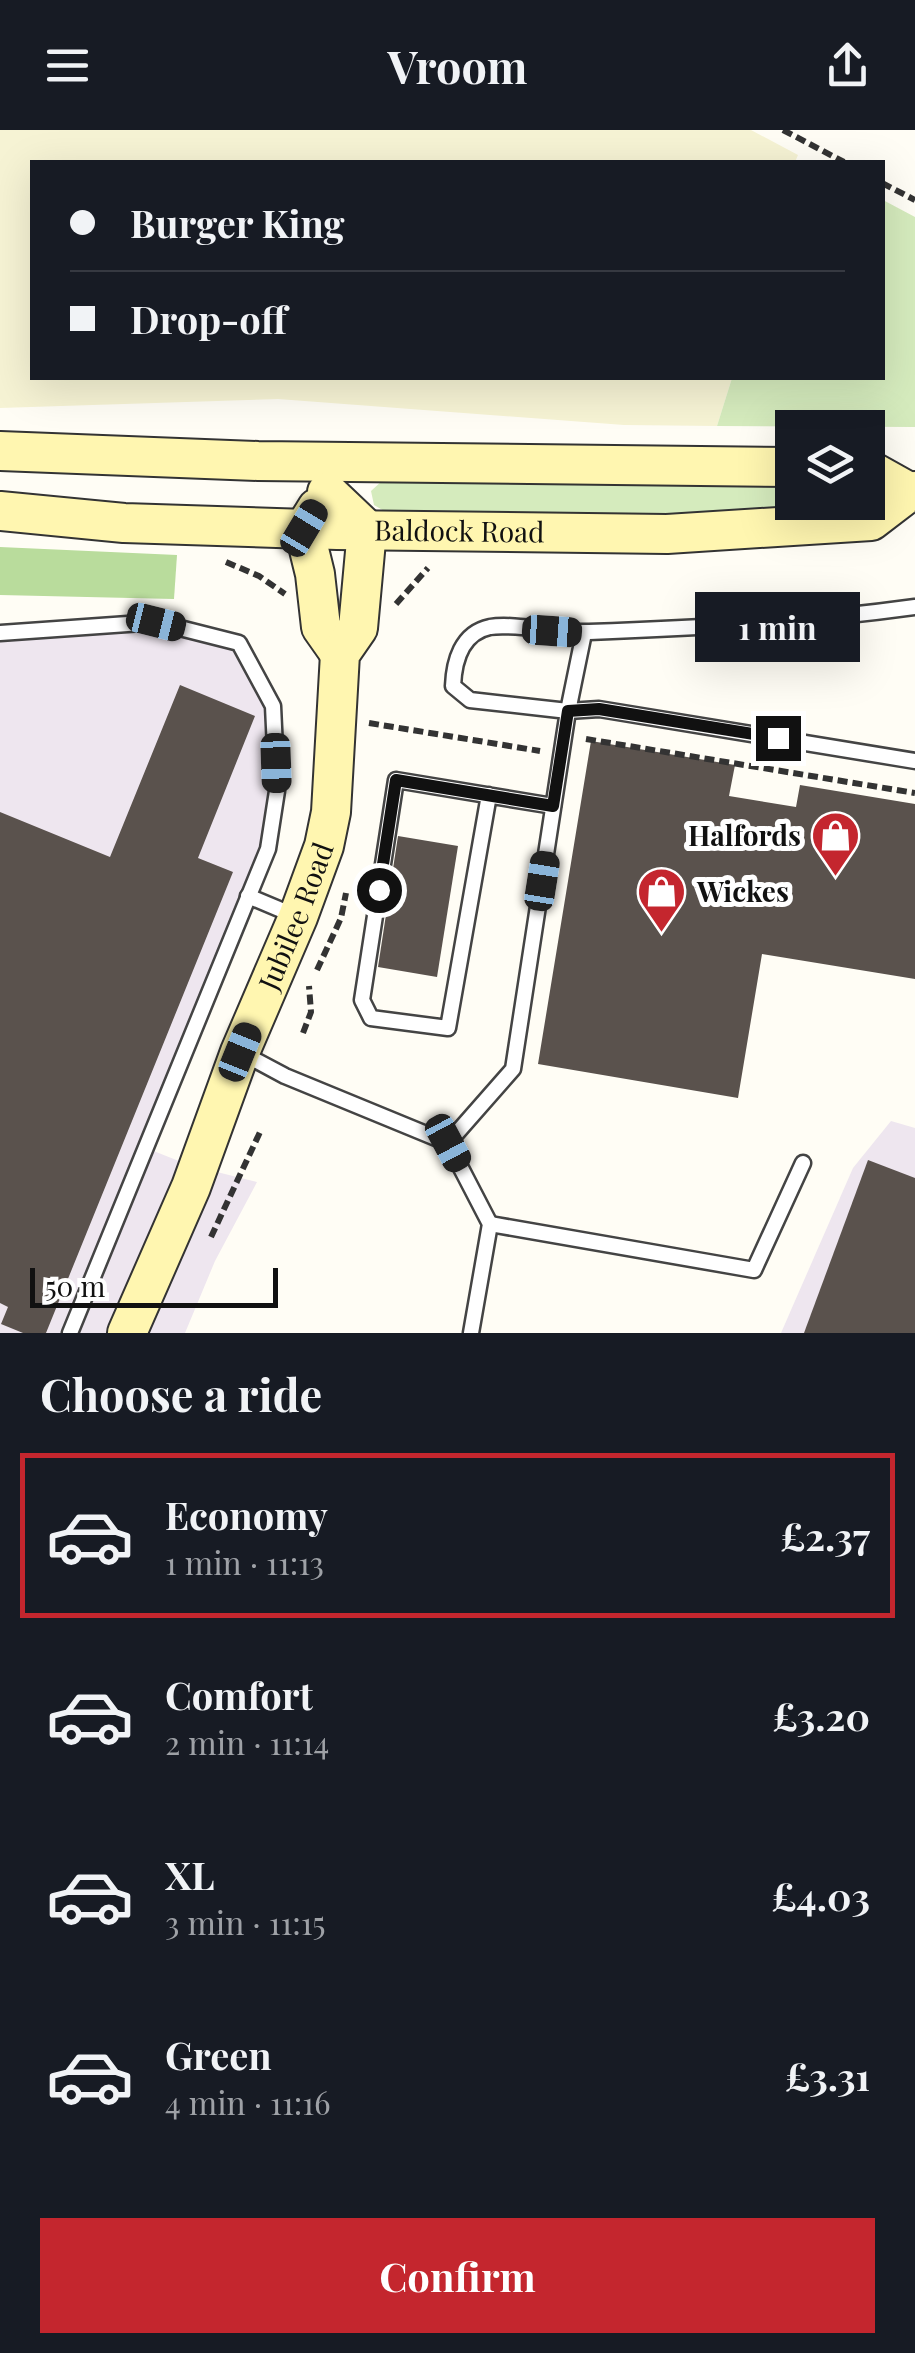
<!DOCTYPE html>
<html lang="en">
<head>
<meta charset="utf-8">
<style>
	:root { --surface:#171b24; --page:#20242c; --text:#f1f3f6; --muted:#9ea1a6; --line:#363941; --accent:#c4262e }
	body { margin:0; font-family:"Playfair Display",serif; background:var(--page); color:var(--text); height:100vh; display:flex; flex-direction:column; font-size:38px; white-space:nowrap }
	* { box-sizing:border-box; margin:0 }
	p { font-size:32px; color:var(--muted) }
	.icon { flex:none; width:55px; height:55px; fill:none; stroke:currentColor; stroke-width:2; stroke-linecap:round; stroke-linejoin:round }
	.map { position:relative; height:1203px; overflow:hidden }
	.side { display:flex; flex-direction:column; background:var(--surface); flex:1 }
	.side>* { flex:none }
	.guide { position:absolute; left:30px; top:30px; width:855px; height:220px; border-radius:0px; box-shadow:0 10px 40px #0002; display:grid; align-content:center; height:220px; padding:0 40px; background:var(--surface) }
	.fabs { position:absolute; left:775px; top:280px; display:grid; gap:20px }
	.fabs a { display:grid; place-items:center; width:110px; height:110px; border-radius:0px; background:var(--surface); box-shadow:0 10px 40px #0002; font-size:50px }
	.scale { position:absolute; left:30px; bottom:25px; width:248px; box-sizing:border-box; padding-left:10px; border:5px solid #111; border-top:0; font-size:28px; line-height:35px; white-space:nowrap; color:#111; -webkit-text-stroke:8px #fff; paint-order:stroke }
	.end { position:absolute; width:45px; height:45px; margin:-22px; border:12px solid #111; background:#fff; box-shadow:0 0 0 5px #fff }
	.from { border-radius:50% }
	.bubble { position:absolute; height:70px; border-radius:0px; background:var(--surface); box-shadow:0 10px 40px #0002; font-size:32px; font-weight:700; line-height:70px; text-align:center }
	.car { position:absolute; width:30px; height:60px; margin:-30px -15px; border-radius:12px; box-shadow:0 0 8px 2px #0007; background:linear-gradient(#222 24%,#8ab4d8 0 40%,#222 0 76%,#8ab4d8 0 86%,#222 0) }
	.guide b { display:flex; align-items:center; gap:35px; height:95px; font-size:38px }
	.guide b+b { border-top:2px solid var(--line) }
	.guide i { width:25px; height:25px; background:var(--text) }
	ul { padding:0; list-style:none }
	li { display:flex; align-items:center; gap:30px; height:165px; margin:0 20px 15px; padding:0 20px; border:5px solid transparent; border-radius:0px }
	li div { flex:1 }
	li b { display:block; font-size:38px }
	li em { font-style:normal; font-weight:700 }
	li.on { border-color:var(--accent) }
	li>.icon { width:90px; height:90px; stroke-width:1.5 }
	h2 { padding:0 40px; font-size:45px; line-height:120px }
	.button { display:flex; gap:20px; margin-top:auto; padding:20px 40px }
	.button a { flex:1; height:115px; border-radius:0px; background:var(--accent); color:#fff; font-size:40px; font-weight:700; line-height:115px; text-align:center }
	header { display:flex; justify-content:space-between; align-items:center; height:130px; padding:0 40px; background:var(--surface); font-size:45px; font-weight:700 }
	.map>svg:first-child { display:block }
	.industrial { fill:#eee6ef }
	.farmland { fill:#f6f3d4 }
	.green { fill:#d5ebbd }
	.forest { fill:#b9dc9c }
	.building { fill:#5a524d }
	.lines { fill:none; stroke-linecap:round; stroke-linejoin:round }
	.lane-casing { stroke:#444; stroke-width:19 }
	.secondary-casing { stroke:#333; stroke-width:42 }
	.path { stroke:#333; stroke-width:6; stroke-dasharray:10 5; stroke-linecap:butt }
	.lane { stroke:#fff; stroke-width:14 }
	.secondary { stroke:#fff6b0; stroke-width:38 }
	.route { stroke:#111; stroke-width:12 }
	.labels { text-anchor:middle; stroke-width:10; stroke-linejoin:round; paint-order:stroke }
	.street-label { font-size:28px; fill:#111; stroke:#fff }
	.poi-label { font-size:28px; font-weight:bold; fill:#111; stroke:#fff; text-anchor:end }
</style>
</head>
<body>
<header><svg class="icon" aria-label="menu" viewBox="0 0 24 24"><path d="M4 6h16M4 12h16M4 18h16"/></svg>Vroom<svg class="icon" aria-label="share" viewBox="0 0 24 24"><path d="M12 15V3M7 8l5-5 5 5M5 13v7h14v-7"/></svg></header>
<div class="map">
<svg width="915" height="1203" viewBox="0 0 915 1203">
	<rect width="100%" height="100%" fill="#fffdf5"/>
	<!-- industrial -->
	<g class="industrial">
		<path d="M156,492L239,513L273,576L277,661L268,719L146,1018L189,1035L257,1052L215,1131L185,1203H0V503Z"/>
		<path d="M891,991L915,998V1203H781L853,1038Z"/>
	</g>
	<!-- farmland -->
	<path class="farmland" d="M0,0H751L798,25L795,32H32V248H732L717,296L624,295L278,269L0,278Z"/>
	<!-- green -->
	<g class="green">
		<path d="M883,70L915,87V297L717,296L732,248H882Z"/>
		<path d="M383,350L792,355V372L823,373L708,385L569,388L386,382L374,375L371,361Z"/>
	</g>
	<!-- forest -->
	<path class="forest" d="M0,417L177,425L174,469L0,465Z"/>
	<!-- building -->
	<g class="building">
		<path d="M180,555L255,586L198,728L233,742L46,1203H23L1,1194L8,1177L0,1173V682L110,727Z"/>
		<path d="M591,611L735,635L729,666L796,677L800,655L915,674V849L762,824L738,968L538,934Z"/>
		<path d="M398,706L458,716L437,847L378,837Z"/>
		<path d="M868,1030L915,1048V1203H804Z"/>
	</g>
	<g class="lines">
		<defs>
			<g id="lane">
				<path d="M0,503L156,492L239,513L273,576L277,661L268,719L70,1203"/>
				<path d="M584,503L568,581L599,579L915,631"/>
				<path d="M489,665L448,898L371,888L362,870L396,650L553,676"/>
				<path d="M248,766L298,787"/>
				<path d="M242,923L285,946L448,1013"/>
				<path d="M448,1013L513,939L568,581L470,570L453,556C454,532 461,503 490,497C513,493 562,503 589,502C698,498 807,492 915,477"/>
				<path d="M448,1013L490,1094L471,1203"/>
				<path d="M490,1094L754,1140L803,1033"/>
			</g>
			<g id="secondary">
				<path d="M0,321L258,331L792,337"/>
				<path d="M868,339L909,362"/>
				<path d="M317,378L304,399L315,444L321,497L340,524"/>
				<path id="s1" d="M0,381L124,393L337,400L667,404L871,391L909,362L915,361"/>
				<path id="s2" d="M127,1203L191,1057L240,922L298,787L324,716L331,682L340,524L358,498L367,400L327,362"/>
			</g>
		</defs>
		<!-- lane casing -->
		<use href="#lane" class="lane-casing"/>
		<!-- secondary casing -->
		<use href="#secondary" class="secondary-casing"/>
		<!-- path -->
		<g class="path">
			<path d="M783,0L844,32"/>
			<path d="M882,53L915,70"/>
			<path d="M226,432L259,446L285,464"/>
			<path d="M396,474L428,438"/>
			<path d="M369,593L540,621"/>
			<path d="M586,609L915,663"/>
			<path d="M317,840L341,788L346,763"/>
			<path d="M303,903L311,882L309,856"/>
			<path d="M211,1107L261,1000"/>
		</g>
		<!-- lane -->
		<use href="#lane" class="lane"/>
		<!-- secondary -->
		<use href="#secondary" class="secondary"/>
	</g>
	<g class="lines">
		<!-- route -->
		<path class="route" d="M379,760L396,650L553,676L568,581L599,579L778,608"/>
	</g>
	<!-- icons -->
	<defs>
		<symbol id="shop-pin" viewBox="-11 -11 22 30"><path d="M0 17L-7.5 6A9.5 9.5 0 1 1 7.5 6Z" fill="#c4262e" stroke="#fff"/><path d="M-5-2.5h2.3a2.7 3.5 0 0 1 5.4 0H5L5.5 6h-11ZM-1.5-2.5h3a1.5 2.3 0 0 0-3 0Z" fill="#fff"/></symbol>
	</defs>
	<g fill-rule="evenodd">
		<use href="#shop-pin" x="808" y="678" width="55" height="75"/>
		<use href="#shop-pin" x="634" y="734" width="55" height="75"/>
	</g>
	<g class="labels">
		<!-- street labels -->
		<g class="street-label">
			<text dy="10" stroke="none"><textPath href="#s1" startOffset="460">Baldock Road</textPath></text>
			<text dy="10" stroke="none"><textPath href="#s2" startOffset="450">Jubilee Road</textPath></text>
		</g>
		<!-- poi labels -->
		<g class="poi-label">
			<text x="801" y="716">Halfords</text>
			<text x="697" y="772" text-anchor="start">Wickes</text>
		</g>
	</g>
</svg>
<div class="fabs">
<a><svg class="icon" aria-label="layers" viewBox="0 0 24 24"><path d="M12 4l9 5-9 5-9-5zM3 14l9 5 9-5"/></svg></a>
</div>
<div class="scale">50 m</div>
<i class="end from" style="left:379px;top:760px"></i>
<i class="end" style="left:778px;top:608px"></i>
<div class="bubble" style="left:695px;top:462px;width:165px">1 min</div>
<i class="car" style="left:304px;top:398px;rotate:31deg"></i>
<i class="car" style="left:156px;top:492px;rotate:104deg"></i>
<i class="car" style="left:552px;top:501px;rotate:94deg"></i>
<i class="car" style="left:276px;top:633px;rotate:178deg"></i>
<i class="car" style="left:542px;top:751px;rotate:9deg"></i>
<i class="car" style="left:240px;top:922px;rotate:22deg"></i>
<i class="car" style="left:448px;top:1013px;rotate:152deg"></i>
<div class="guide">
<b><i class="from"></i>Burger King</b>
<b><i></i>Drop-off</b>
</div>
</div>
<section class="side">
<h2>Choose a ride</h2>
<ul>
<li class="on"><svg class="icon" aria-label="car" viewBox="0 0 24 24"><path d="M5 17H2v-5l4-1 3-4h7l3 4 3 1v5h-3M9 17h6M6 11h13"/><circle cx="7" cy="17" r="2"/><circle cx="17" cy="17" r="2"/></svg><div><b>Economy</b><p>1 min · 11:13</p></div><em>£2.37</em></li>
<li><svg class="icon" aria-label="car" viewBox="0 0 24 24"><path d="M5 17H2v-5l4-1 3-4h7l3 4 3 1v5h-3M9 17h6M6 11h13"/><circle cx="7" cy="17" r="2"/><circle cx="17" cy="17" r="2"/></svg><div><b>Comfort</b><p>2 min · 11:14</p></div><em>£3.20</em></li>
<li><svg class="icon" aria-label="car" viewBox="0 0 24 24"><path d="M5 17H2v-5l4-1 3-4h7l3 4 3 1v5h-3M9 17h6M6 11h13"/><circle cx="7" cy="17" r="2"/><circle cx="17" cy="17" r="2"/></svg><div><b>XL</b><p>3 min · 11:15</p></div><em>£4.03</em></li>
<li><svg class="icon" aria-label="car" viewBox="0 0 24 24"><path d="M5 17H2v-5l4-1 3-4h7l3 4 3 1v5h-3M9 17h6M6 11h13"/><circle cx="7" cy="17" r="2"/><circle cx="17" cy="17" r="2"/></svg><div><b>Green</b><p>4 min · 11:16</p></div><em>£3.31</em></li>
</ul>
<div class="button"><a>Confirm</a></div>
</section>
</body>
</html>
